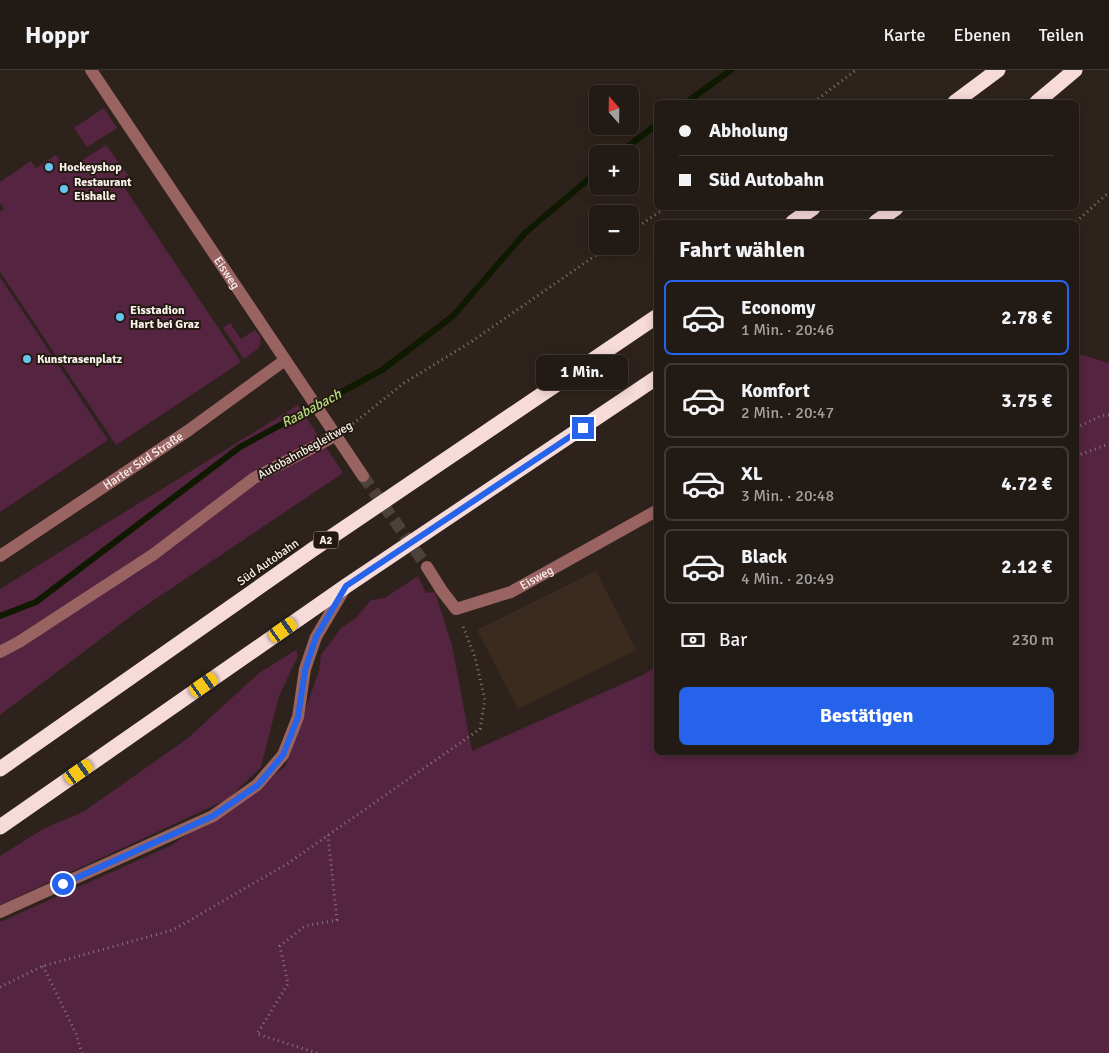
<!DOCTYPE html>
<html lang="de">
<head>
<meta charset="utf-8">
<style>
	:root { --surface:#221a15; --page:#2e2722; --text:#f1f3f6; --muted:#a2a1a0; --line:#3f3834; --accent:#2563eb }
	body { margin:0; font-family:Signika,sans-serif; background:var(--page); color:var(--text); height:100vh; display:flex; flex-direction:column; font-size:19px; white-space:nowrap }
	* { box-sizing:border-box; margin:0 }
	p { font-size:16px; color:var(--muted) }
	.icon { flex:none; width:28px; height:28px; fill:none; stroke:currentColor; stroke-width:2; stroke-linecap:round; stroke-linejoin:round }
	.map { position:relative; flex:1; overflow:hidden }
	.sheet { position:absolute; left:654px; top:150px; width:425px; height:535px; display:flex; flex-direction:column; background:var(--surface); border-radius:8px; box-shadow:0 2px 12px #0003,0 0 0 1px var(--line) }
	.sheet>* { flex:none }
	.hud { position:absolute; left:654px; top:30px; width:425px; height:110px; border-radius:8px; box-shadow:0 2px 12px #0003,0 0 0 1px var(--line); display:grid; align-content:center; height:110px; padding:0 25px; background:var(--surface) }
	.needle { width:32px; rotate:340deg }
	.fabs { position:absolute; left:589px; top:15px; display:grid; gap:10px }
	.fabs a { display:grid; place-items:center; width:50px; height:50px; border-radius:8px; background:var(--surface); box-shadow:0 2px 12px #0003,0 0 0 1px var(--line); font-size:25px }
	.end { position:absolute; width:22px; height:22px; margin:-11px; border:6px solid #2563eb; background:#fff; box-shadow:0 0 0 2px #fff }
	.from { border-radius:50% }
	.bubble { position:absolute; height:35px; border-radius:8px; background:var(--surface); box-shadow:0 2px 12px #0003,0 0 0 1px var(--line); font-size:16px; font-weight:800; line-height:35px; text-align:center }
	.car { position:absolute; width:15px; height:30px; margin:-15px -8px; border-radius:6px; box-shadow:0 0 4px 1px #0007; background:linear-gradient(#f5c518 24%,#345 0 40%,#f5c518 0 76%,#345 0 86%,#f5c518 0) }
	.hud b { display:flex; align-items:center; gap:18px; height:48px; font-size:19px }
	.hud b+b { border-top:1px solid var(--line) }
	.hud i { width:12px; height:12px; background:var(--text) }
	ul { padding:0; list-style:none }
	li { display:flex; align-items:center; gap:15px; height:75px; margin:0 10px 8px; padding:0 15px; border:2px solid var(--line); border-radius:8px }
	li div { flex:1 }
	li b { display:block; font-size:19px }
	li em { font-style:normal; font-weight:800 }
	li.on { border-color:var(--accent) }
	li>.icon { width:45px; height:45px; stroke-width:1.5 }
	h2 { padding:0 25px; font-size:22px; line-height:60px }
	.pay { display:flex; align-items:center; gap:12px; height:55px; padding:0 25px; font-size:19px }
	.pay p { margin-inline-start:auto }
	.primary-button { display:flex; gap:10px; margin-top:auto; padding:10px 25px }
	.primary-button a { flex:1; height:58px; border-radius:8px; background:var(--accent); color:#fff; font-size:20px; font-weight:800; line-height:58px; text-align:center }
	header { display:flex; align-items:center; gap:30px; box-sizing:border-box; height:70px; padding:0 25px; background:var(--surface); border-bottom:1px solid var(--line) }
	header strong { font-size:24px }
	nav { display:flex; gap:28px; margin-inline-start:auto; font-size:18px }
	.map>svg:first-child { display:block }
	.built { fill:#3b2b1f }
	.green { fill:#552440 }
	.lines { fill:none; stroke-linecap:round; stroke-linejoin:round }
	.stream { stroke:#0e1900; stroke-width:6 }
	.minor-tunnel { stroke:#4d423b; stroke-width:12; stroke-dasharray:12 6; stroke-linecap:butt }
	.path { stroke:#847a74; stroke-width:3; stroke-dasharray:1 4; stroke-linecap:butt }
	.minor { stroke:#996361; stroke-width:12 }
	.highway { stroke:#f7dbd9; stroke-width:15 }
	.route { stroke:#2563eb; stroke-width:6 }
	.poi-dot { fill:#67c4ef; stroke:#241a12; stroke-width:2 }
	.labels { text-anchor:middle; stroke-width:4; stroke-linejoin:round; paint-order:stroke }
	.shield { fill:#241a12; stroke:#bab1ab; stroke-width:1 }
	.shield-label { font-size:11px; font-weight:bold; fill:#faf2ed }
	.poi-label { font-size:12px; font-weight:bold; fill:#faf2ed; stroke:#241a12; text-anchor:start }
	.street-label { font-size:12px; fill:#faf2ed; stroke:#241a12 }
	.water-label { font-size:14px; font-style:italic; fill:#b7db7e; stroke:#241a12 }
</style>
</head>
<body>
<header>
<strong>Hoppr</strong>
<nav><a>Karte</a><a>Ebenen</a><a>Teilen</a></nav>
</header>
<div class="map">
<svg width="1109" height="983" viewBox="0 0 1109 983">
	<rect width="100%" height="100%" fill="#2e231c"/>
	<!-- built -->
	<path class="built" d="M596,501L636,580L518,639L477,560Z"/>
	<!-- green -->
	<g class="green">
		<path d="M104,38L117,58L87,77L74,58Z"/>
		<path d="M106,75L128,105L120,111L241,292L116,375L0,202V141L4,139L0,133V112L31,91L36,98L56,85L67,100Z"/>
		<path d="M0,207L108,370L0,442Z"/>
		<path d="M230,253L241,269L255,260L261,268L259,278L244,289L223,258Z"/>
		<path d="M1076,283L1109,293V983H0V852L170,776L285,697L319,601L321,585L341,558L355,549L371,530L385,528L418,506L426,523L435,522L452,576L472,681L645,604L656,596V682H1076Z"/>
		<path d="M298,335L343,403L139,540L0,645V519Z"/>
		<path d="M296,580L298,586L279,626L261,697L228,729L0,835V786L43,759L83,742L187,669L259,603Z"/>
	</g>
	<g class="lines">
		<!-- stream -->
		<g class="stream">
			<path d="M687,32L731,0"/>
			<path d="M618,84L656,55"/>
			<path d="M0,546L36,532L240,377L382,300L453,246L525,163L598,101"/>
		</g>
		<!-- minor-tunnel -->
		<path class="minor-tunnel" d="M363,406L427,497"/>
		<!-- path -->
		<g class="path">
			<path d="M814,32L856,0"/>
			<path d="M1076,152L1109,122"/>
			<path d="M630,162L665,138"/>
			<path d="M349,357L404,313L471,272L609,176"/>
			<path d="M1076,358L1101,346L1109,345"/>
			<path d="M1076,386L1109,374"/>
			<path d="M43,896L76,964L82,983"/>
			<path d="M0,917L43,896L173,860L287,794L480,659L485,630L475,587L462,554"/>
			<path d="M317,983L257,964L288,914L280,876L305,856L337,850L328,765"/>
		</g>
		<!-- minor -->
		<g class="minor">
			<path id="s1" d="M91,0L363,406"/>
			<path id="s2" d="M0,486L189,360L285,290"/>
			<path id="s3" d="M427,497L442,521L456,539L511,522L656,441"/>
			<path d="M0,582L19,572L154,484L254,408L335,366"/>
			<path d="M0,842L213,746L257,715L283,685L298,647L305,599L316,567L345,518"/>
		</g>
		<!-- highway -->
		<g class="highway">
			<path d="M955,32L998,0"/>
			<path d="M1037,32L1075,0"/>
			<path d="M793,152L813,138"/>
			<path d="M876,152L896,138"/>
			<path d="M0,699L312,480L656,247"/>
			<path d="M0,757L346,516L656,308"/>
		</g>
	</g>
	<g class="lines">
		<!-- route -->
		<path class="route" d="M63,814L213,746L258,715L283,685L298,647L305,600L316,567L346,516L583,358"/>
	</g>
	<!-- markers -->
	<g class="poi-dot">
		<circle cx="49" cy="97" r="5"/>
		<circle cx="64" cy="119" r="5"/>
		<circle cx="120" cy="247" r="5"/>
		<circle cx="27" cy="289" r="5"/>
	</g>
	<g class="labels">
		<!-- shield labels -->
		<rect class="shield" x="313.5" y="461.5" width="25" height="17" rx="4"/>
		<g class="shield-label">
			<text x="326" y="474">A2</text>
		</g>
		<!-- poi labels -->
		<g class="poi-label">
			<text x="59" y="101">Hockeyshop</text>
			<text x="74" y="116">Restaurant<tspan x="74" dy="14">Eishalle</tspan></text>
			<text x="130" y="244">Eisstadion<tspan x="130" dy="14">Hart bei Graz</tspan></text>
			<text x="37" y="293">Kunstrasenplatz</text>
		</g>
		<!-- street labels -->
		<g class="street-label">
			<text dy="4" stroke="none"><textPath href="#s1" startOffset="244">Eisweg</textPath></text>
			<text transform="translate(305 380) rotate(-29)" y="4">Autobahnbegleitweg</text>
			<text dy="4" stroke="none"><textPath href="#s2" startOffset="172">Harter Süd Straße</textPath></text>
			<text transform="translate(268 492) rotate(-35)" y="4">Süd Autobahn</text>
			<text dy="4" stroke="none"><textPath href="#s3" startOffset="138">Eisweg</textPath></text>
		</g>
		<!-- water labels -->
		<g class="water-label">
			<text transform="translate(311 338) rotate(-28)" y="5">Raababach</text>
		</g>
	</g>
</svg>
<div class="fabs">
<a><svg class="needle" viewBox="-14 -14 28 28"><path d="M0-13l5 13h-10z" fill="#e53935"/><path d="M0 13l5-13h-10z" fill="#a2a1a0"/></svg></a>
<a>+</a>
<a>−</a>
</div>
<i class="end from" style="left:63px;top:814px"></i>
<i class="end" style="left:583px;top:358px"></i>
<div class="bubble" style="left:536px;top:285px;width:92px">1 Min.</div>
<i class="car" style="left:283px;top:560px;rotate:55deg"></i>
<i class="car" style="left:204px;top:615px;rotate:55deg"></i>
<i class="car" style="left:79px;top:702px;rotate:55deg"></i>
<div class="hud">
<b><i class="from"></i>Abholung</b>
<b><i></i>Süd Autobahn</b>
</div>
<section class="sheet">
<h2>Fahrt wählen</h2>
<ul>
<li class="on"><svg class="icon" aria-label="car" viewBox="0 0 24 24"><path d="M5 17H2v-5l4-1 3-4h7l3 4 3 1v5h-3M9 17h6M6 11h13"/><circle cx="7" cy="17" r="2"/><circle cx="17" cy="17" r="2"/></svg><div><b>Economy</b><p>1 Min. · 20:46</p></div><em>2.78 €</em></li>
<li><svg class="icon" aria-label="car" viewBox="0 0 24 24"><path d="M5 17H2v-5l4-1 3-4h7l3 4 3 1v5h-3M9 17h6M6 11h13"/><circle cx="7" cy="17" r="2"/><circle cx="17" cy="17" r="2"/></svg><div><b>Komfort</b><p>2 Min. · 20:47</p></div><em>3.75 €</em></li>
<li><svg class="icon" aria-label="car" viewBox="0 0 24 24"><path d="M5 17H2v-5l4-1 3-4h7l3 4 3 1v5h-3M9 17h6M6 11h13"/><circle cx="7" cy="17" r="2"/><circle cx="17" cy="17" r="2"/></svg><div><b>XL</b><p>3 Min. · 20:48</p></div><em>4.72 €</em></li>
<li><svg class="icon" aria-label="car" viewBox="0 0 24 24"><path d="M5 17H2v-5l4-1 3-4h7l3 4 3 1v5h-3M9 17h6M6 11h13"/><circle cx="7" cy="17" r="2"/><circle cx="17" cy="17" r="2"/></svg><div><b>Black</b><p>4 Min. · 20:49</p></div><em>2.12 €</em></li>
</ul>
<div class="pay"><svg class="icon" aria-label="cash" viewBox="0 0 24 24"><path d="M3 7h18v10H3z"/><circle cx="12" cy="12" r="2"/></svg>Bar<p>230 m</p></div>
<div class="primary-button"><a>Bestätigen</a></div>
</section>
</div>
</body>
</html>
